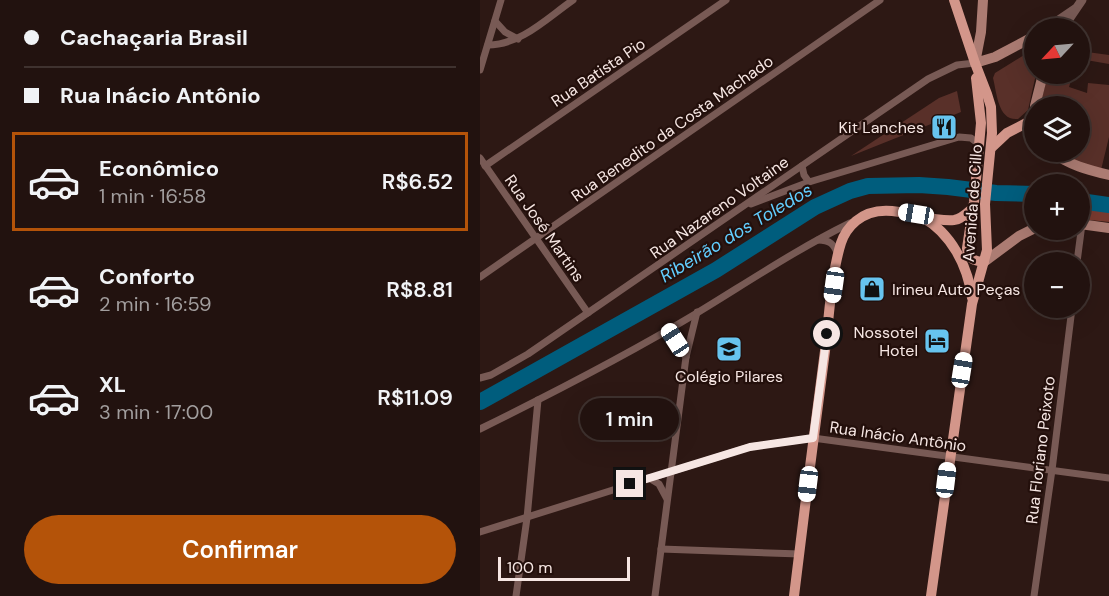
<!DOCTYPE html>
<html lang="pt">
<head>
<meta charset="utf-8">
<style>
	:root { --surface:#22120f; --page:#2a1b18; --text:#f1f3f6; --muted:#a29e9e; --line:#3f322f; --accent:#b45309 }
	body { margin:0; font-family:"DM Sans",sans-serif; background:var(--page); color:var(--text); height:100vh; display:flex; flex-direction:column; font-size:22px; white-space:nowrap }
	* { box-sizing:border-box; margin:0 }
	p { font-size:20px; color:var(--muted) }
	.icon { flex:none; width:33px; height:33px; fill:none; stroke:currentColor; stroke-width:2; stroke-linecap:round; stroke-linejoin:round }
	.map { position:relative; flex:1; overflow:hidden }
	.sheet { display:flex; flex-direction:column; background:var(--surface); width:480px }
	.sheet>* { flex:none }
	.banner { display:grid; align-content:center; height:132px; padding:0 24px; background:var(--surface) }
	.needle { width:39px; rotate:244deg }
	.controls { position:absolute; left:544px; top:18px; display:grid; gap:12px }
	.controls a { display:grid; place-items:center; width:66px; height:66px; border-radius:50%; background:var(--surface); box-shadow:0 6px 24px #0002,0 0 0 2px var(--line); font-size:30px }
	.scale { position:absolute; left:18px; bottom:15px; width:132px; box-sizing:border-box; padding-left:6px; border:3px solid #f6e6e3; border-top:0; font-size:16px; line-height:21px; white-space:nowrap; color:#f6e6e3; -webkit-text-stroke:4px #230f0b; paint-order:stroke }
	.end { position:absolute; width:27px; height:27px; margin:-14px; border:8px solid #f6e6e3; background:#111; box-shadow:0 0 0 3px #111 }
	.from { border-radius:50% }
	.bubble { position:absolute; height:42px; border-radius:21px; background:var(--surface); box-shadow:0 6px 24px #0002,0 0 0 2px var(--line); font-size:20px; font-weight:600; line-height:42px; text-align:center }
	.car { position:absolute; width:18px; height:36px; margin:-18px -9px; border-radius:8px; box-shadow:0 0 4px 2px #0007; background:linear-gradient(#fff 24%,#345 0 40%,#fff 0 76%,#345 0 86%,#fff 0) }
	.banner b { display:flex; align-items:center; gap:21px; height:57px; font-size:22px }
	.banner b+b { border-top:2px solid var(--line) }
	.banner i { width:15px; height:15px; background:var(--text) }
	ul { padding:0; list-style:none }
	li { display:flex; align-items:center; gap:18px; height:99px; margin:0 12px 9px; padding:0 12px; border:3px solid transparent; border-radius:0px }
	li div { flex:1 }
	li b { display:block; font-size:22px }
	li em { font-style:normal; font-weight:600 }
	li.selected { border-color:var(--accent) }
	li>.icon { width:54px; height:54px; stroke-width:1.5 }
	.button { display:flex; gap:12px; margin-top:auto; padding:12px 24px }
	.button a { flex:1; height:69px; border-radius:36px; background:var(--accent); color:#fff; font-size:24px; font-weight:600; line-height:69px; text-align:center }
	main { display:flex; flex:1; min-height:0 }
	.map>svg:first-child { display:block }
	.green { fill:#593029 }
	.forest { fill:#793a2f }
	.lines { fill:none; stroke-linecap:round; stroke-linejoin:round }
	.river { stroke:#005d7d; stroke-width:16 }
	.minor { stroke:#785a55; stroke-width:7 }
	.tertiary { stroke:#785a55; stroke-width:9 }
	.secondary { stroke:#ac7c73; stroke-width:10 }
	.primary { stroke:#d3968a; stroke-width:10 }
	.route { stroke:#f6e6e3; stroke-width:8 }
	.labels { text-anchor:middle; stroke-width:4.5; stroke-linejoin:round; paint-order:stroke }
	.street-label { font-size:16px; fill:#f6e6e3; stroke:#230f0b }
	.poi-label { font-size:16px; fill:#f6e6e3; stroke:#230f0b; text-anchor:end }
	.water-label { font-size:18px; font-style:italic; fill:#62ceff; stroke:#230f0b }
</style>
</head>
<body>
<main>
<section class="sheet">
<div class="banner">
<b><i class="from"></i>Cachaçaria Brasil</b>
<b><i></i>Rua Inácio Antônio</b>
</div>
<ul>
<li class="selected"><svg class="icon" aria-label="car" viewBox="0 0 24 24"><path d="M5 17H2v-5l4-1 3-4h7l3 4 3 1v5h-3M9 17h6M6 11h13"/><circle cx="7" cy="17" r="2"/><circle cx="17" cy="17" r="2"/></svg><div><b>Econômico</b><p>1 min · 16:58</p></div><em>R$6.52</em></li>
<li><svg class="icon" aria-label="car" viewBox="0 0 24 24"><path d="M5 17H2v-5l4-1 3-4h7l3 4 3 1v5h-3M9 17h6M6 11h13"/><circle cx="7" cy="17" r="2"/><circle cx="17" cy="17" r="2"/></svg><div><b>Conforto</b><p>2 min · 16:59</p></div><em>R$8.81</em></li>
<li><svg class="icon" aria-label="car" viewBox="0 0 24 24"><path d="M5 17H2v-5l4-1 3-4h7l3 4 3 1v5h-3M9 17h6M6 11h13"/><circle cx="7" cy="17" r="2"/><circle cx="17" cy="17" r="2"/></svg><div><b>XL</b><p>3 min · 17:00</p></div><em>R$11.09</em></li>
</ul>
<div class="button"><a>Confirmar</a></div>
</section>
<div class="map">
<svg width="629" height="596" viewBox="0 0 629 596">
	<rect width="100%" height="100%" fill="#2d1814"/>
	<!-- green -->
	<g class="green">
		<path d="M554,49L556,74L548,110L538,119C518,121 517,94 513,78L515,73Z"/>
		<path d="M600,51L629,55V64L606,60L604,71L600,70Z"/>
		<path d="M568,74H593L589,87L607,93L608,83L629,85V137L621,170L609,168L578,152H600V106H560Z"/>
		<path d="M477,91L481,112L371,156L459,98Z"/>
	</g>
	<!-- forest -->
	<path class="forest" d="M600,201L629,205V222L600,219Z"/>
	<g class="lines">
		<!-- river -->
		<g class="river">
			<path d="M600,201L629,205"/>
			<path d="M0,402L236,270L335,207L370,191L388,186L439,185L468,187L516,193L555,194"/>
		</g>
		<!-- minor -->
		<g class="minor">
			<path d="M15,21L25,32L38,39"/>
			<path d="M8,45C41,45 67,18 93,0"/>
			<path d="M0,70L21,0"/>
			<path d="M0,158L108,313"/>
			<path d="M5,166L246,0"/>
			<path d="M322,166L324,175L329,182"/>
			<path d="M271,204L329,182L479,137L491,138L500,145"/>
			<path d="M338,240C350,240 354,244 358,255"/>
			<path d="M597,262L602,224"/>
			<path d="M0,277L400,0"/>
			<path d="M188,330L206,357"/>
			<path d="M0,378L11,375L48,354L448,79L477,65L495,63"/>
			<path d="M0,429C73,393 147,355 217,313C268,282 317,249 370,223"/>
			<path d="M169,478L179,484L187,499"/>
			<path d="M0,532L269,447L333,438L629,478"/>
			<path d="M181,549L320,554"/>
			<path d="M36,596L47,518L58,400"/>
			<path d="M175,596L206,357L217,312"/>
			<path d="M554,596L572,470L592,308"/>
		</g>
		<!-- tertiary -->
		<g class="tertiary">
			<path d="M567,28L595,9"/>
			<path d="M583,28L602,0"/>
		</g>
		<!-- secondary -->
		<g class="secondary">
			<path d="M503,0L501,32L495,63L515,57L551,38L555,40"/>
			<path d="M555,106L563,74"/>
			<path d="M572,152C589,165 608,170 629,175"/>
			<path d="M600,224L629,228"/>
			<path d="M504,262L539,236L555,228"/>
		</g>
		<!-- primary -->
		<g class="primary">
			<path d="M496,78L501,123L494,202L487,248C488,259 494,261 504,262"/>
			<path d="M511,148L527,133L554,119"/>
			<path d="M442,217C471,233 488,266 492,298"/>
			<path d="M314,596C324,514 334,433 345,351C349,318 351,275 361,243C364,234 370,226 376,221C405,197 443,223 474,220C482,219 487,213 493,208"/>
			<path d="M451,596L492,304L507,250L505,204L512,133L511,107L507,94L495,63L474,0"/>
		</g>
	</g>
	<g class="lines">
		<!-- route -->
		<path class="route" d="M150,484L270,447L333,438L347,334"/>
	</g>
	<!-- icons -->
	<defs>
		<symbol id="restaurant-square" viewBox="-11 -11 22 22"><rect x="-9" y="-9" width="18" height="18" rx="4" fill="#67c4ef" stroke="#230f0b"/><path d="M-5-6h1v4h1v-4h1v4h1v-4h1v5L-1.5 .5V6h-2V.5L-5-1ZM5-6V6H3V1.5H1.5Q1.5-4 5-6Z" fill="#111"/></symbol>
		<symbol id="shop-square" viewBox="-11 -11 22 22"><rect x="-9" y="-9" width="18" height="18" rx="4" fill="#67c4ef" stroke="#230f0b"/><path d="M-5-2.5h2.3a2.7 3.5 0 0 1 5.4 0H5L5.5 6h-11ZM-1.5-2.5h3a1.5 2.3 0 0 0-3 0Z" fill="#111"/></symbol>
		<symbol id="hotel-square" viewBox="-11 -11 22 22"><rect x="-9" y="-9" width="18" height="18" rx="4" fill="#67c4ef" stroke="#230f0b"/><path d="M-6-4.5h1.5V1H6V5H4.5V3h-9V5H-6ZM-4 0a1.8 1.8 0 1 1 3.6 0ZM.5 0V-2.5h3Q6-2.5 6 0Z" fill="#111"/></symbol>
		<symbol id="school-square" viewBox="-11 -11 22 22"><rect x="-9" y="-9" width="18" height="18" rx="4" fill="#67c4ef" stroke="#230f0b"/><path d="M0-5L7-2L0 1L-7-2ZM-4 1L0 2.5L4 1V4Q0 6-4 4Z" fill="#111"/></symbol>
	</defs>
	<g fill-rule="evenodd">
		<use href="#restaurant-square" x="449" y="112" width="30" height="30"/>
		<use href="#shop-square" x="377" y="274" width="30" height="30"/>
		<use href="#hotel-square" x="442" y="326" width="30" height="30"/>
		<use href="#school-square" x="234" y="334" width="30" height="30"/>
	</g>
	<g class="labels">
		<!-- street labels -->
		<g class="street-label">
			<text transform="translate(118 72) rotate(-34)" y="6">Rua Batista Pio</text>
			<text transform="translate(192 128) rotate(-35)" y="6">Rua Benedito da Costa Machado</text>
			<text transform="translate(492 203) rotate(-86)" y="6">Avenida de Cillo</text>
			<text transform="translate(239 207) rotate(-35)" y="6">Rua Nazareno Voltaine</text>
			<text transform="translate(65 228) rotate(55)" y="6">Rua José Martins</text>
			<text transform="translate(418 436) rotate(8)" y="6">Rua Inácio Antônio</text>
			<text transform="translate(560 450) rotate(-83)" y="6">Rua Floriano Peixoto</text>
		</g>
		<!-- poi labels -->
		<g class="poi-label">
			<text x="444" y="133">Kit Lanches</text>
			<text x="412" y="295" text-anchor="start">Irineu Auto Peças</text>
			<text x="438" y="338">Nossotel<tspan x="438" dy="18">Hotel</tspan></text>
			<text x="249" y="382" text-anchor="middle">Colégio Pilares</text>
		</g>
		<!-- water labels -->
		<g class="water-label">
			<text transform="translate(256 233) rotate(-31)" y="6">Ribeirão dos Toledos</text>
		</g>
	</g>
</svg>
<div class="controls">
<a><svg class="needle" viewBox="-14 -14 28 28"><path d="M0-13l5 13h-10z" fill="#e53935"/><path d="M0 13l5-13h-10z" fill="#a29e9e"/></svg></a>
<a><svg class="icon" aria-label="layers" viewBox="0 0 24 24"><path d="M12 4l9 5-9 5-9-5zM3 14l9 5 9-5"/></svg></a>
<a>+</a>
<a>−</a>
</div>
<div class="scale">100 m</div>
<i class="end from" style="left:347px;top:334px"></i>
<i class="end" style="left:150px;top:484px"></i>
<div class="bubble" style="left:100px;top:398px;width:99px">1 min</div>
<i class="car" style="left:436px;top:214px;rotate:279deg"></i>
<i class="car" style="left:354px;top:285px;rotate:188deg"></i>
<i class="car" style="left:195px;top:340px;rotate:327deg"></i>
<i class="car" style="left:482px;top:370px;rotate:9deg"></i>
<i class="car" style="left:466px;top:480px;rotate:7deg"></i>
<i class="car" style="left:328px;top:484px;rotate:187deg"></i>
</div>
</main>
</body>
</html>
